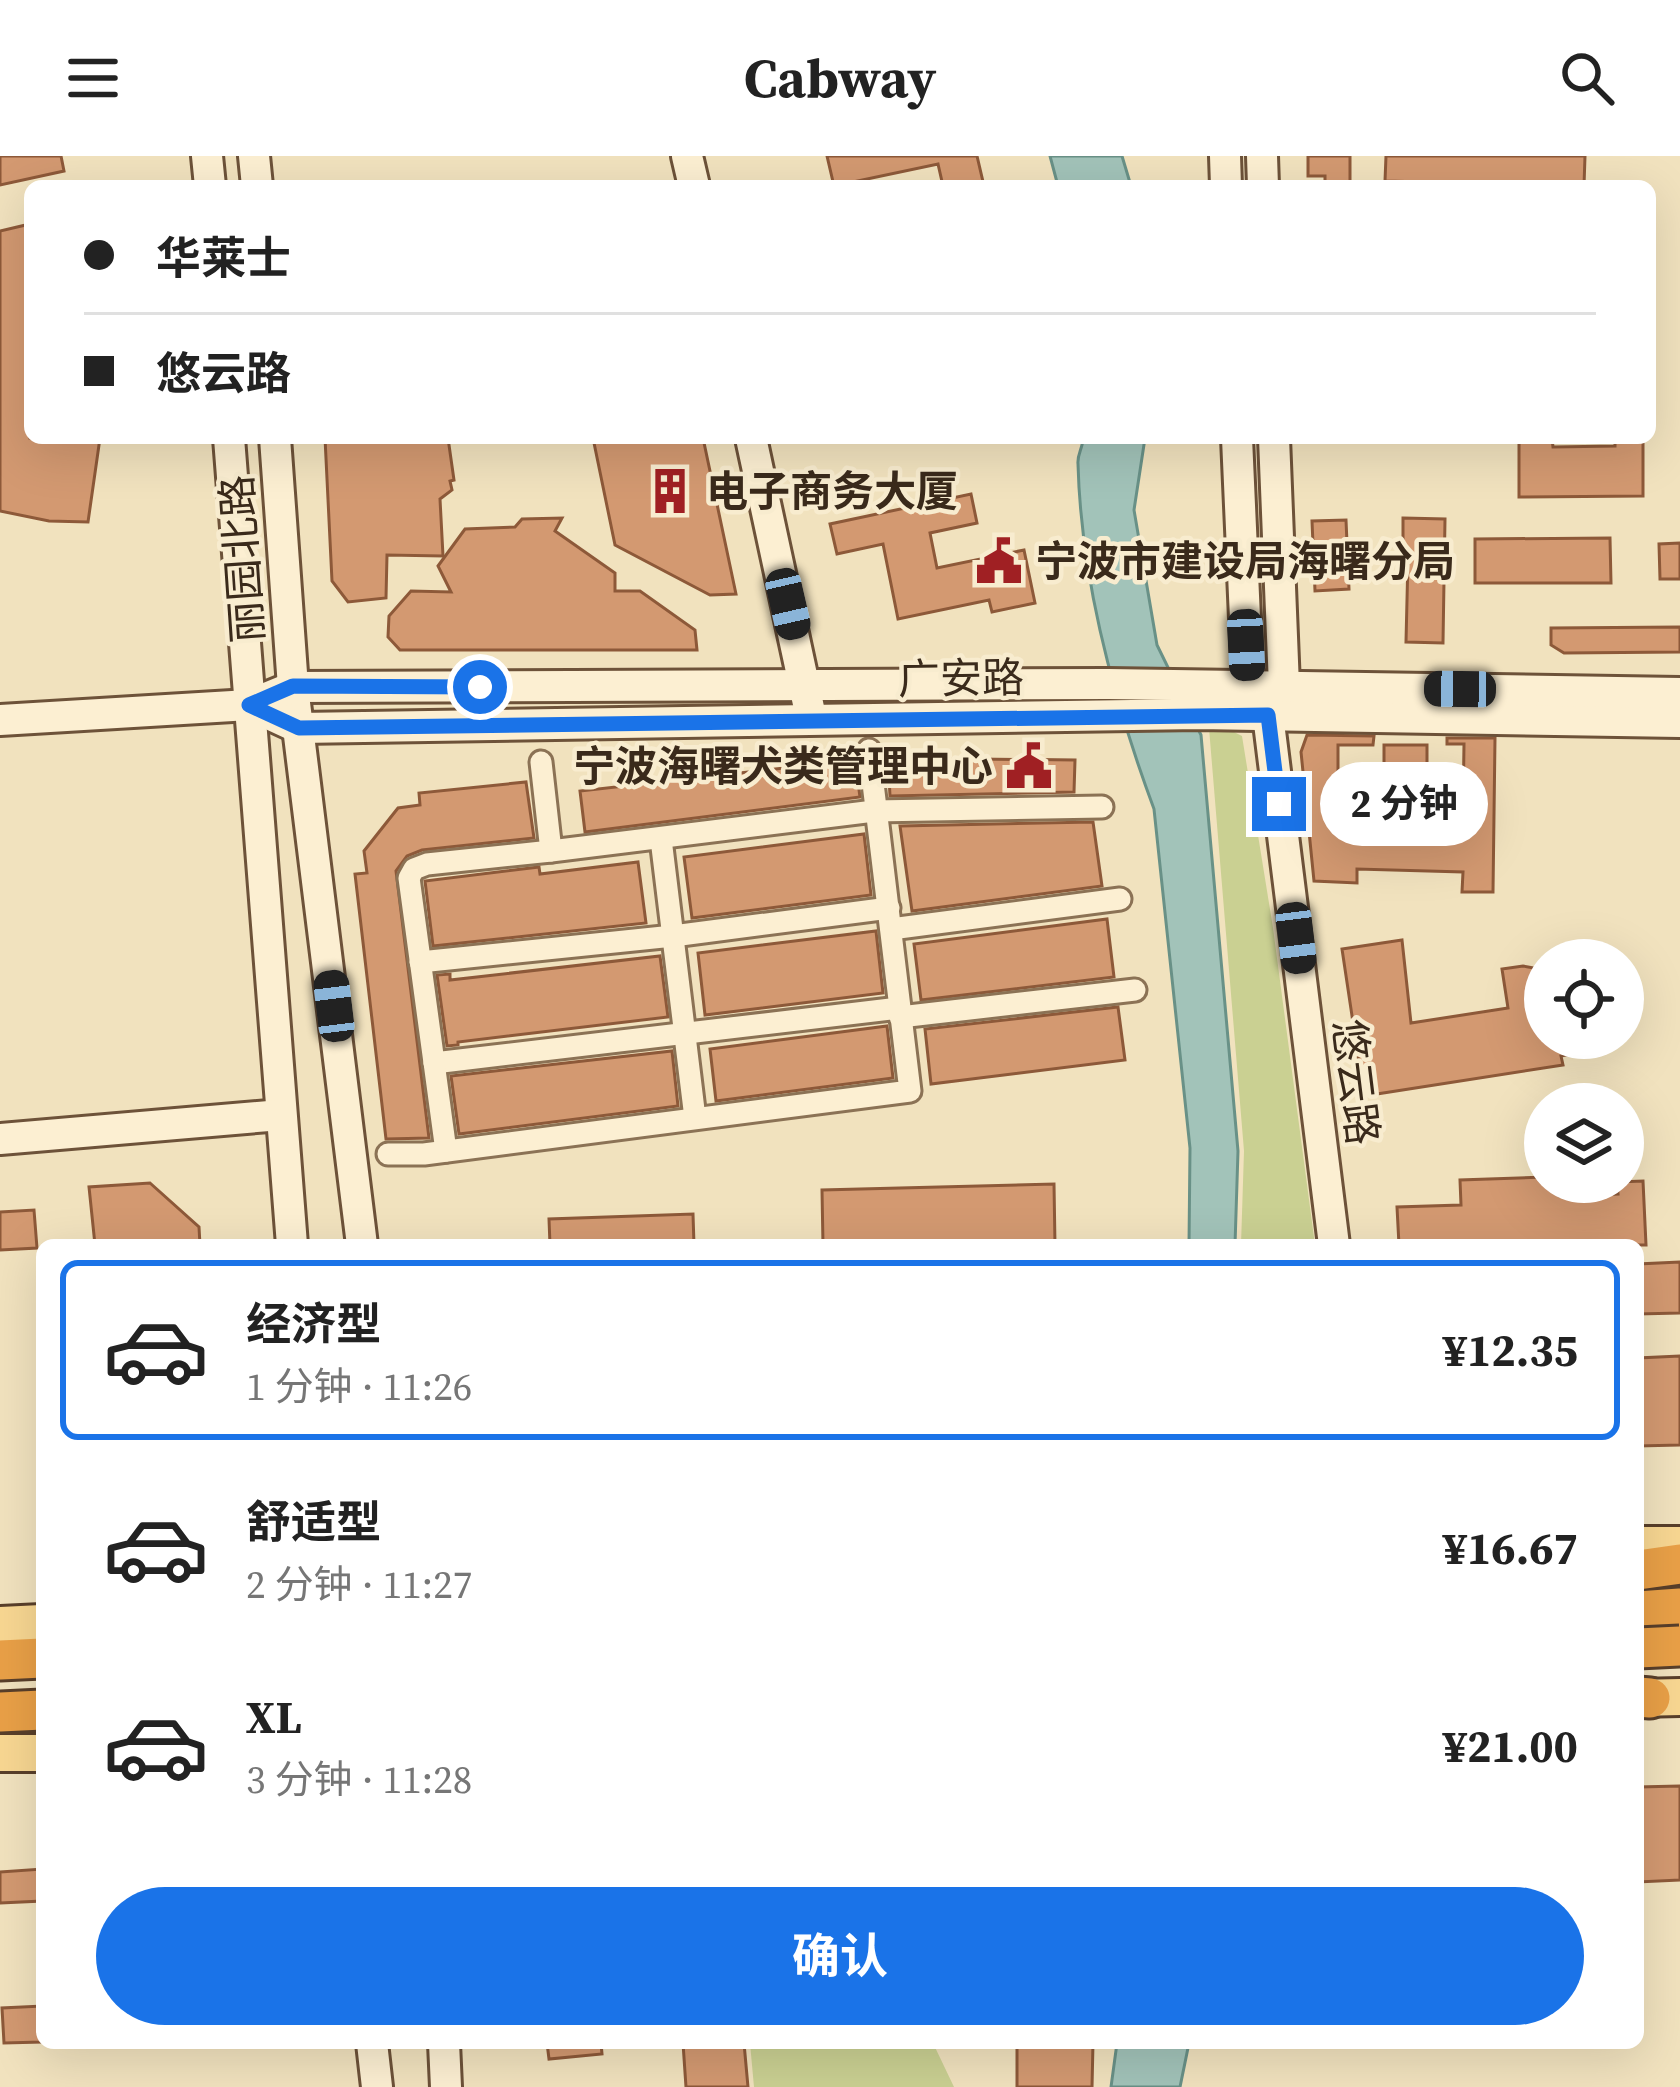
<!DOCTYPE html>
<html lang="zh">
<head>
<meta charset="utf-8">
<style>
	:root { --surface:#fff; --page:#f6f6f6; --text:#222; --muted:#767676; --line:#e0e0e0; --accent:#1a73e8 }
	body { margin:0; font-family:"Source Serif 4","Noto Sans SC",serif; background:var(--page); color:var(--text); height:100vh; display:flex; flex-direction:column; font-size:45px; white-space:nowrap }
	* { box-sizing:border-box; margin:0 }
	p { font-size:39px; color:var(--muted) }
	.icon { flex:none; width:66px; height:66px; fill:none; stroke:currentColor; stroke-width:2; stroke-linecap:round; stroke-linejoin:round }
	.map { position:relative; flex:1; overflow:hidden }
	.panel { position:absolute; left:36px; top:1083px; width:1608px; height:810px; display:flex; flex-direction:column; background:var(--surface); border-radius:18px; box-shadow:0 12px 48px #0002 }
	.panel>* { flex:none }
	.banner { position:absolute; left:24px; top:24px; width:1632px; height:264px; border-radius:18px; box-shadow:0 12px 48px #0002; display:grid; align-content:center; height:264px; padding:0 60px; background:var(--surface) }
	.buttons { position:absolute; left:1524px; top:783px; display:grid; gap:24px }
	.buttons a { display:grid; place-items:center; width:120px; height:120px; border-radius:50%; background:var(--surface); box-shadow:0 12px 48px #0002; font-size:60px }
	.end { position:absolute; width:54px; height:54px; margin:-27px; border:15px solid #1a73e8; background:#fff; box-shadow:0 0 0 6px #fff }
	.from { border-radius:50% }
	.bubble { position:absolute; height:84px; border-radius:42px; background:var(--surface); box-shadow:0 12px 48px #0002; font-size:39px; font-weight:700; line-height:84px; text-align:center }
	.car { position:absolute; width:36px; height:72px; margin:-36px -18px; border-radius:15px; box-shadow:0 0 9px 3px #0007; background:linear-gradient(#222 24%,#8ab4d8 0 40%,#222 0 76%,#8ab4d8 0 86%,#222 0) }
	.banner b { display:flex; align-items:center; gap:42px; height:114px; font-size:45px }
	.banner b+b { border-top:3px solid var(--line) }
	.banner i { width:30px; height:30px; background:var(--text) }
	ul { padding:21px 0 0; list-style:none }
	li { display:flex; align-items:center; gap:36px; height:180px; margin:0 24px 18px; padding:0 36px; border:6px solid transparent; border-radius:18px }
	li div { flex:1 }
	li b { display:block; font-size:45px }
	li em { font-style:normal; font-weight:700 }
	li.selected { border-color:var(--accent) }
	li>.icon { width:108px; height:108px; stroke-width:1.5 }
	.button { display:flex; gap:24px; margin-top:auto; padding:24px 60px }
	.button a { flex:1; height:138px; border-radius:72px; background:var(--accent); color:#fff; font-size:48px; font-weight:700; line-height:138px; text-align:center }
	header { display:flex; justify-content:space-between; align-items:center; height:156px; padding:0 60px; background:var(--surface); font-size:54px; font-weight:700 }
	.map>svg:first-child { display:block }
	.green { fill:#cad092 }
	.water { fill:#a2c3b9; stroke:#699187; stroke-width:3 }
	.building { fill:#d39971; stroke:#8d5939; stroke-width:3 }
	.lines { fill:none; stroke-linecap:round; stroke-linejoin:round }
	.street-casing { stroke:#8b7255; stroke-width:27 }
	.secondary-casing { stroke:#6d5239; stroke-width:36 }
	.primary-casing { stroke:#593f2a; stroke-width:42 }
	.highway-casing { stroke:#593f2a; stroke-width:45 }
	.street { stroke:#fcefd2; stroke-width:21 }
	.secondary { stroke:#fcefd2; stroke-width:30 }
	.primary { stroke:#f8d792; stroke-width:36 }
	.highway { stroke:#e9a047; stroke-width:39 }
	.highway-bridge-casing { stroke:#593f2a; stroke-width:45; stroke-linecap:butt }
	.highway-bridge { stroke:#e9a047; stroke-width:39 }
	.route { stroke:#1a73e8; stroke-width:15 }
	.labels { text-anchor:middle; stroke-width:9; stroke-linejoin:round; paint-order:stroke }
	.poi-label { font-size:42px; font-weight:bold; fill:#3a2a1b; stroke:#f8eccf; text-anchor:start }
	.street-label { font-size:42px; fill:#3a2a1b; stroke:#f8eccf }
</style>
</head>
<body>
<header><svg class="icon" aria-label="menu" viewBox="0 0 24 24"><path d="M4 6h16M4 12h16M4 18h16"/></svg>Cabway<svg class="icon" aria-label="search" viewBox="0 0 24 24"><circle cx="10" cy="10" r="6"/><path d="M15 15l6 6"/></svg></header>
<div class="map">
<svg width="1680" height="1931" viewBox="0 0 1680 1931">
	<rect width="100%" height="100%" fill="#f1e2be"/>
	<!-- green -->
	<g class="green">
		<path d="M1222,570L1242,580L1273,772L1315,1089H1241L1244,995L1209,572Z"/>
		<path d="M750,1887H772L773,1893L778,1887H933L954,1931H754Z"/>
	</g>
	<!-- water -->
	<g class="water">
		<path d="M1050,0H1122L1131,30H1058Z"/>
		<path d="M1083,282H1145L1134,354L1157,489L1201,579L1238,995L1235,1089H1189L1190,992L1154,653C1114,545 1081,424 1078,308C1077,298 1083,292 1083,282Z"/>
		<path d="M1117,1887H1189L1180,1931H1111Z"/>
	</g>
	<!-- building -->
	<g class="building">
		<path d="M0,0H61L64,15L0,29Z"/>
		<path d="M827,0H977L984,30H943L938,8L834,30Z"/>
		<path d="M1308,0H1350V30H1325V20H1308Z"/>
		<path d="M1386,0H1585L1584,30L1385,25Z"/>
		<path d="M30,68V282H100L88,366L49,365L0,355V75Z"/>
		<path d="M325,282H448L454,324L450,325L452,334L440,343L443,400L387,399L386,442L348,446L332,425Z"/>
		<path d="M593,282H703L736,438L710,439L615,389Z"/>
		<path d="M1519,282H1552L1553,291L1615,290V282H1643V340L1519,341Z"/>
		<path d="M971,338L977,367L930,377L937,412L1024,394L1035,447L992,456L989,444L898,463L883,388L837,398L830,368Z"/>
		<path d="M562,362L555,375L615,417V435H640L695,474L697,494H400L388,481L389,460L411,435L451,436L438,410L465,373L515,371L522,363Z"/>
		<path d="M1403,362L1445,363L1443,487L1406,486L1408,402L1403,401Z"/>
		<path d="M1346,364L1349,433L1315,435L1312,365Z"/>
		<path d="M1610,382L1611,427H1475V383Z"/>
		<path d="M1680,387V423H1660L1659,388Z"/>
		<path d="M1680,471V496L1564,497L1551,489V472Z"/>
		<path d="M1307,579L1374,580L1373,589H1338V646H1362V654L1463,658L1464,588H1447V582H1495L1493,736H1462L1463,716L1357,713V727L1314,725L1301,596Z"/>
		<path d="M1384,589H1427V611L1384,612Z"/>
		<path d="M888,602L1075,604L1074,636L890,640Z"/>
		<path d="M855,604L860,641L585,676L580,635Z"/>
		<path d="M526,626L534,682L422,694L407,700L396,715L429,982L386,983L355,718L367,717L364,695L398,652L420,649L419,637Z"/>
		<path d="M1093,666L1102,730L912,755L900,670Z"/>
		<path d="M864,678L871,739L692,762L684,701Z"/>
		<path d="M638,706L646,767L433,790L425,725L539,711L540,718Z"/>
		<path d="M1107,763L1114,821L921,844L914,788Z"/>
		<path d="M876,775L883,837L705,859L698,797Z"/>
		<path d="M1402,784L1411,867L1508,852L1502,813L1523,810L1545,814V882H1581V896L1561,900L1563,909L1364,940L1342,793Z"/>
		<path d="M660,800L668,861L458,886V889L447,890L437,819L450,818V824Z"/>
		<path d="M1118,851L1125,904L931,928L925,873Z"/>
		<path d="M887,870L893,922L716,945L710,893Z"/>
		<path d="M672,895L678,950L459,978L451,920Z"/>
		<path d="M1545,1021V1026H1559L1560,1040L1618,1038L1617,1026L1643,1025L1646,1089H1399L1397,1051L1461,1049L1460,1024Z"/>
		<path d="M150,1027L199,1071L200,1089H145L144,1086L95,1089L89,1031Z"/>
		<path d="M1054,1028L1055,1089H823L822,1034Z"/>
		<path d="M34,1054L37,1092L0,1094V1056Z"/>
		<path d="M693,1058L694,1089H550L549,1063Z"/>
		<path d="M1680,1106V1157L1638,1158V1108Z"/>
		<path d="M1680,1200V1289L1638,1290V1202Z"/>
		<path d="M1680,1630V1724L1638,1726V1631Z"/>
		<path d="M42,1713V1745L0,1747V1716Z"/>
		<path d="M42,1850V1886L4,1887L2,1852Z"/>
		<path d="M547,1887H601L602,1898L549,1903Z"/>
		<path d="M683,1887H744L748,1931H686Z"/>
		<path d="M1017,1887H1093L1092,1931H1017Z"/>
	</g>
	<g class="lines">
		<defs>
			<g id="street">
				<path d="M541,606L551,695L874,655L1102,651"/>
				<path d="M661,683L695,962"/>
				<path d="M891,773L1120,743"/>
				<path d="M420,806L673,780L889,752"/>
				<path d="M900,861L1135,834"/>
				<path d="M434,907L899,852"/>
				<path d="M446,995L409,722L414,713L427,708L551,695"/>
				<path d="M388,998H424L910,935L869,594"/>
			</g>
			<g id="secondary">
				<path d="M207,0L210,30"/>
				<path d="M254,0L257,30"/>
				<path d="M687,0L694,30"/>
				<path d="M1225,0L1226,30"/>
				<path d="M1262,0L1263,30"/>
				<path d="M229,282L292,1089"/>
				<path d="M275,282L293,531L362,1089"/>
				<path d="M751,282L809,552"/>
				<path d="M1237,282L1248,530L1268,559L1334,1089"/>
				<path d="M1274,282L1284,530L1277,544"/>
				<path d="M249,549L299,572L1199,558L1680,566"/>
				<path d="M0,564L249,549L293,531L1108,528L1680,537"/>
				<path d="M0,983L281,959"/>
				<path d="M372,1887L377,1931"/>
				<path d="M444,1887L446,1931"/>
			</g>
			<g id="primary">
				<path d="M1638,1389H1680"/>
				<path d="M0,1469L42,1467"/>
				<path d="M1638,1542L1680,1541"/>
				<path d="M0,1597H42"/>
			</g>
			<g id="highway">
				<path d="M1638,1414L1680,1408"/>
				<path d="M1638,1455L1680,1452"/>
				<path d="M0,1504L42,1502"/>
				<path d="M1638,1541L1650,1542"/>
				<path d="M0,1556L42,1554"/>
			</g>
		</defs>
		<!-- street casing -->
		<use href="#street" class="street-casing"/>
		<!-- secondary casing -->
		<use href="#secondary" class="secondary-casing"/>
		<!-- primary casing -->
		<use href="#primary" class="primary-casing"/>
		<!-- highway casing -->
		<use href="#highway" class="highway-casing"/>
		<!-- street -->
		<use href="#street" class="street"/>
		<!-- secondary -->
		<use href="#secondary" class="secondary"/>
		<!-- primary -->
		<use href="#primary" class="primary"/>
		<!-- highway -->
		<use href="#highway" class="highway"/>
		<defs>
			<path id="highway-bridge" d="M1638,1492L1680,1490"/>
		</defs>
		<!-- highway-bridge casing -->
		<use href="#highway-bridge" class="highway-bridge-casing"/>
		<!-- highway-bridge -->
		<use href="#highway-bridge" class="highway-bridge"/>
	</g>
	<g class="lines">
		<!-- route -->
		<path class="route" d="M480,531L293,530L249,549L299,572L1268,559L1279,648"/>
	</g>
	<!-- icons -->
	<defs>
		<symbol id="building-bare" viewBox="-9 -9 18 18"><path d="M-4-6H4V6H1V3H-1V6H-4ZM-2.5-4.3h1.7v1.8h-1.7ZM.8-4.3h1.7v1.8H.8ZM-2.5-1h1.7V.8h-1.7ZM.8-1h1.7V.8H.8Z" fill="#a02023" stroke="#f8eccf" stroke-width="2.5" paint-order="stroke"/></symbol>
		<symbol id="civic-bare" viewBox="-9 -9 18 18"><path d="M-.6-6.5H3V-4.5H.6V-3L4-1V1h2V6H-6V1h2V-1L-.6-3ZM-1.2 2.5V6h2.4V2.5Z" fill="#a02023" stroke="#f8eccf" stroke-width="2.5" paint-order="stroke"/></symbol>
	</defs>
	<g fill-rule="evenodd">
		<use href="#building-bare" x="637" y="302" width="66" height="66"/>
		<use href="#civic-bare" x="966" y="372" width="66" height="66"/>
		<use href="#civic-bare" x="996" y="577" width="66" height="66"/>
	</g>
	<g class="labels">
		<!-- poi labels -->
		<g class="poi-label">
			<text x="706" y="350">电子商务大厦</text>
			<text x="1035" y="420">宁波市建设局海曙分局</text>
			<text x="993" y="625" text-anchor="end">宁波海曙犬类管理中心</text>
		</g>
		<!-- street labels -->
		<g class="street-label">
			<text transform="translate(242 403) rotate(-94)" y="15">丽园北路</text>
			<text transform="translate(961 522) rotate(-1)" y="15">广安路</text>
			<text transform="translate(1356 926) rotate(83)" y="15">悠云路</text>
		</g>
	</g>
</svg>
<div class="buttons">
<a><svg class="icon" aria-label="locate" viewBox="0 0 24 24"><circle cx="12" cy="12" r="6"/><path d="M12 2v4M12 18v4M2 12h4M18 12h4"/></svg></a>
<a><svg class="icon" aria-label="layers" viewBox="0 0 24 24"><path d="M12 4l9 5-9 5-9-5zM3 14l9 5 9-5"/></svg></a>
</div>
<i class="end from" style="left:480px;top:531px"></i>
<i class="end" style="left:1279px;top:648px"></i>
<div class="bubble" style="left:1320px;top:606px;width:168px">2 分钟</div>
<i class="car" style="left:788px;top:448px;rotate:167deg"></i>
<i class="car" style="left:1246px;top:489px;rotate:177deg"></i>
<i class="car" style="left:1460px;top:533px;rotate:271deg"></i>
<i class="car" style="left:1296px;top:782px;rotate:173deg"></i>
<i class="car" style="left:334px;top:850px;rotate:353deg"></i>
<div class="banner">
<b><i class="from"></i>华莱士</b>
<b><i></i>悠云路</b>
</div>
<section class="panel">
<ul>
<li class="selected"><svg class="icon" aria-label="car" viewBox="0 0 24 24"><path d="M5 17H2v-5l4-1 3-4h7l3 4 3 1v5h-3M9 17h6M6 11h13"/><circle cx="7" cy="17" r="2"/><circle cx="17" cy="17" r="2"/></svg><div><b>经济型</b><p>1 分钟 · 11:26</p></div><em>¥12.35</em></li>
<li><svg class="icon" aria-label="car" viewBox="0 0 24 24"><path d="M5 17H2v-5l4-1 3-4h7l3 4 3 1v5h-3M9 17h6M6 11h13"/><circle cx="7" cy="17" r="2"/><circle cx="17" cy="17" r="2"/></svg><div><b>舒适型</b><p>2 分钟 · 11:27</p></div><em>¥16.67</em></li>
<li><svg class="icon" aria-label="car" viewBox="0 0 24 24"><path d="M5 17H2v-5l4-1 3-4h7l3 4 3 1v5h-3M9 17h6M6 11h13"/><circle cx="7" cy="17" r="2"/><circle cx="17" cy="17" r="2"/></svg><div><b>XL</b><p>3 分钟 · 11:28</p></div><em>¥21.00</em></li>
</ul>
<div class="button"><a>确认</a></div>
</section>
</div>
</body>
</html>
